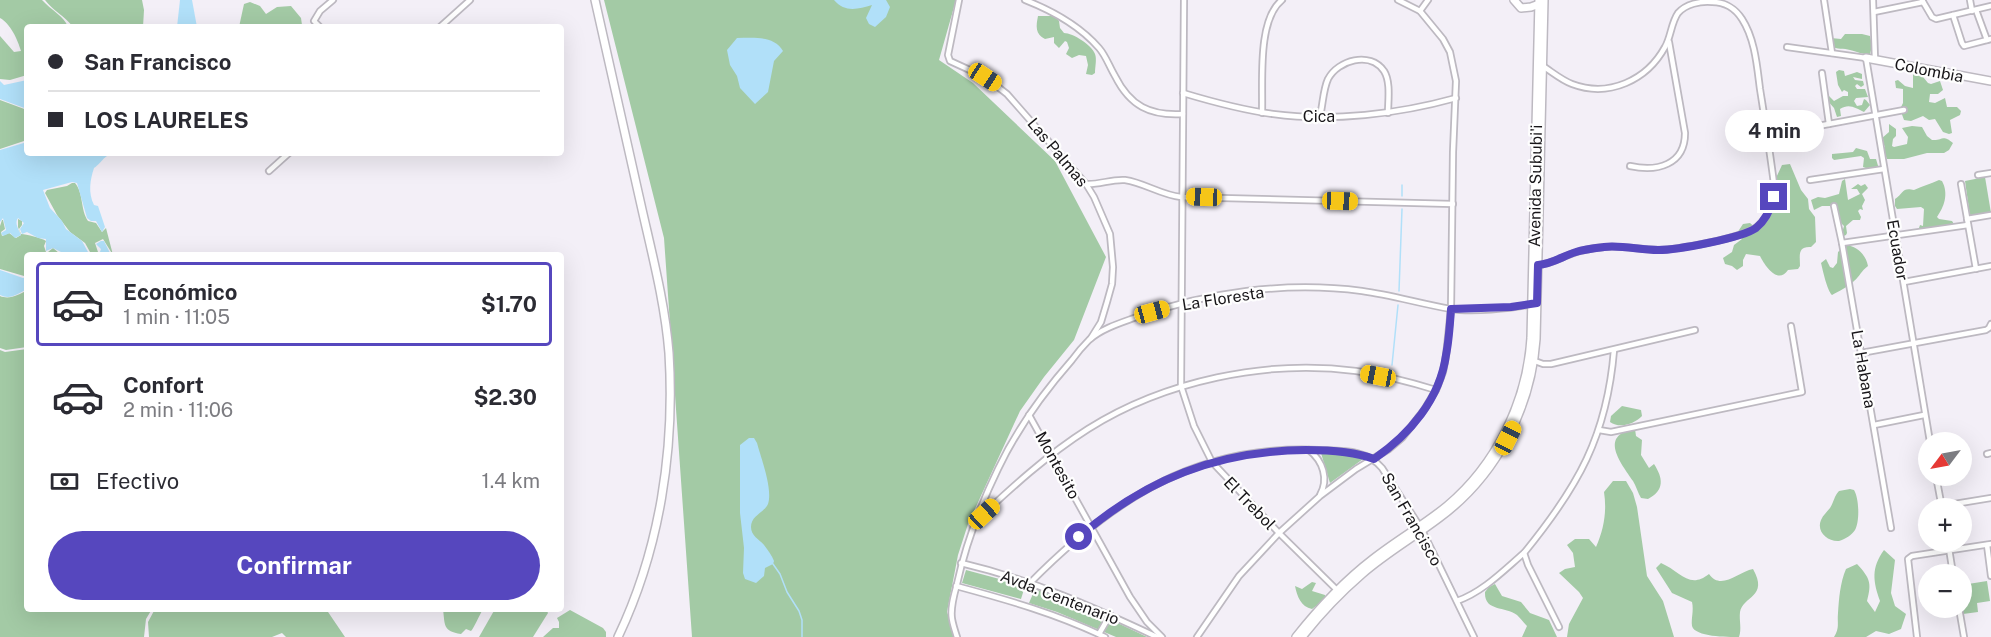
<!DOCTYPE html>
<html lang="es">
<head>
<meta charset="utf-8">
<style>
	:root { --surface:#fff; --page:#f2f2f3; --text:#2b2b33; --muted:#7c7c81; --line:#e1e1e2; --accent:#5647be }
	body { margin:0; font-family:"Public Sans",sans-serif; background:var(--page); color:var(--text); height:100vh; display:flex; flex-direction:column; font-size:22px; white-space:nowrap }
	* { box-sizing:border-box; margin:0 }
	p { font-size:20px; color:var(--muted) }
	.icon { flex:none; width:33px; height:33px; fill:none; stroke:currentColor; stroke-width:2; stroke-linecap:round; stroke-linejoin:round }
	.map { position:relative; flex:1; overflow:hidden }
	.details { position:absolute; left:24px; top:252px; width:540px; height:360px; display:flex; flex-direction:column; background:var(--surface); border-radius:6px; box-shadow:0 6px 24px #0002 }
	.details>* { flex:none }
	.banner { position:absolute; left:24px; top:24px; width:540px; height:132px; border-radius:6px; box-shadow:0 6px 24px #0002; display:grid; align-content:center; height:132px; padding:0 24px; background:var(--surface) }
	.needle { width:39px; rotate:238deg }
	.tools { position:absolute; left:1918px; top:432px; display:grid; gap:12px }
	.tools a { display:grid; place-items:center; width:54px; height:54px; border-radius:50%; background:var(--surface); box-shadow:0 6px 24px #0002; font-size:30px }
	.end { position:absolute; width:27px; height:27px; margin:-14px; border:8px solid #5647be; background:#fff; box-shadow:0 0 0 3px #fff }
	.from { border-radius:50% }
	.bubble { position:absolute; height:42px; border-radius:21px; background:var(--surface); box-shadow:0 6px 24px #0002; font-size:20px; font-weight:700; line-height:42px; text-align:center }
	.car { position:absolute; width:18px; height:36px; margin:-18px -9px; border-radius:8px; box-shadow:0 0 4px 2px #0007; background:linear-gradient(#f5c518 24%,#345 0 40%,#f5c518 0 76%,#345 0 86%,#f5c518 0) }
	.banner b { display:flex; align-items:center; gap:21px; height:57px; font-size:22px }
	.banner b+b { border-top:2px solid var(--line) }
	.banner i { width:15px; height:15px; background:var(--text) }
	ul { padding:10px 0 0; list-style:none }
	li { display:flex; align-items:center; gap:18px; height:84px; margin:0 12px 9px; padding:0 12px; border:3px solid transparent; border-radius:6px }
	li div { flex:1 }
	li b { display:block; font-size:22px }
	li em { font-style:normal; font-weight:700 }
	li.on { border-color:var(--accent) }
	li>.icon { width:54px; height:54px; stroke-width:1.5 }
	.pay { display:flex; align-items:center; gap:15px; height:66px; padding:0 24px; font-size:22px }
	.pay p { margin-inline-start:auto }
	.cta { display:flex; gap:12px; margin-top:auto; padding:12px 24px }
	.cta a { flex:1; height:69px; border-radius:36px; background:var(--accent); color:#fff; font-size:24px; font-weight:700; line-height:69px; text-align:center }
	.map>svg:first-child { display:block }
	.green { fill:#a3caa5 }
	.water { fill:#b1e0f9 }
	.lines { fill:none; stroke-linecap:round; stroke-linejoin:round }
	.stream { stroke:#b1e0f9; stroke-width:1.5 }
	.street-casing { stroke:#bdb9c1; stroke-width:8 }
	.secondary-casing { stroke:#bdb9c1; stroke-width:10 }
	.street { stroke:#fff; stroke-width:4.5 }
	.secondary { stroke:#fff; stroke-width:7 }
	.route { stroke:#5647be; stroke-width:8 }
	.labels { text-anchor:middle; stroke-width:4.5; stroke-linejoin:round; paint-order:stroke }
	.street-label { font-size:16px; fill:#181619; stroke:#fefefe }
</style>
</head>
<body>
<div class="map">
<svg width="1991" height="637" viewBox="0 0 1991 637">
	<rect width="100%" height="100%" fill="#f3eff7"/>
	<!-- green -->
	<g class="green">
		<path d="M0,0H42C51,10 64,16 68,27H27V75L10,80L0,79V36L14,52L21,51C18,40 10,23 0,18Z"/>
		<path d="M45,0H142L144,10L143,27H73C65,16 53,11 45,0Z"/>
		<path d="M604,0H956L939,60L973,83L1055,161L1106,257L1074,340L1044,377L1020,411L968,524L958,555L947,612L956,637H692L664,238Z"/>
		<path d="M250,2L260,6L266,14L277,7L291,6L301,18L302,25L289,27H239L244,4Z"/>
		<path d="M1038,16H1055L1059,21L1060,28L1064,33C1073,33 1092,45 1095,54C1097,59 1095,67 1095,73L1092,75L1086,74L1088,65L1086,56L1079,55L1072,58L1066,54L1069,48L1067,42L1065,41L1059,48L1054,43V37L1045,39C1035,34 1036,26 1038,16Z"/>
		<path d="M1845,34H1862L1870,36L1872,45L1870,55C1862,54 1858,52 1850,50C1844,48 1837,50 1831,46V38L1841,39Z"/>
		<path d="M1839,70L1844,71L1845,76L1857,72L1862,74V79L1853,77L1855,80L1863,81L1864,85L1861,87L1857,84L1855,86L1857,89H1865L1868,97L1856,98L1854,101L1857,106L1862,105L1864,99L1866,100L1870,105L1864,112C1856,108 1849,103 1840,109L1841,116L1837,117L1834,108L1826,99L1827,94L1834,101L1843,96H1848V92L1844,90L1842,92L1838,85L1836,72Z"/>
		<path d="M1919,72L1928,83L1931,84L1940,81L1943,90L1938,94H1930L1929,102L1935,103L1945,98L1947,107H1957L1961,111L1960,115L1950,120L1952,133L1949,134L1943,132L1935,119L1929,120L1923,116L1911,121L1904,120L1900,109L1903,103V89L1896,88L1895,81L1898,80L1905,86L1913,88V74Z"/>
		<path d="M0,100L27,110V140L0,149Z"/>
		<path d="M1889,124L1896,129V136L1893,139L1892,146L1894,147L1907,144L1908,137L1902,128L1912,126L1922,127L1927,136L1932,140C1943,141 1942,134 1953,143L1949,150L1944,153H1927L1904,159H1887L1883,149L1885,147L1881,139L1889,132Z"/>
		<path d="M1856,148L1867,151L1870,159H1876L1879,169L1872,170L1863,167L1864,158L1861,156L1834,160L1832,158V154L1853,152Z"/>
		<path d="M1790,164L1801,190L1808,199L1809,209L1815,217L1816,242L1811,247C1797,246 1800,256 1800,266L1798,269L1788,270C1778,285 1765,266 1760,256L1746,254L1743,260V266L1737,270L1732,266L1725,264L1723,258L1732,252L1734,245L1742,239L1737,233L1743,224L1750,223L1758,230L1776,207V178L1782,165Z"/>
		<path d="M1985,177L1991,213L1970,216L1965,181Z"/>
		<path d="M1845,179L1848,200L1860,194L1857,189H1851L1858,184L1861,186L1865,184L1868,188L1862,194L1865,200L1862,206L1863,210L1860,209L1858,211L1861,217L1860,220H1853L1846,226L1847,233L1846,235L1839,238L1837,236L1838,233H1842L1844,226L1839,221L1832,206H1822L1814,210L1811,200L1818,197L1825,198L1839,194L1842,181Z"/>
		<path d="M1939,180L1942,181C1949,194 1944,207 1937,217L1939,219L1952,221L1954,224C1945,229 1932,227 1922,230L1919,228L1920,225L1923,226L1924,209L1921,207L1897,209L1895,206V199C1904,193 1902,187 1914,190C1923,186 1930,184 1939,180Z"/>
		<path d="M72,183H75C84,194 80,209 88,221L96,223L102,232L106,228L113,255L103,239L95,243L98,252L94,254L90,252L85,243L70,232L57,215L45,193L47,190L67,186Z"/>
		<path d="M18,219L22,221V225L19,229L21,234C26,234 42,238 46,241L44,246L46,252H48L53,248L59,253V255H27V276H24L0,269V226L2,220H3L5,229L1,232L2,236L9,233L16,238L21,235L18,227Z"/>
		<path d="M1846,245C1857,246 1866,255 1868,266C1861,271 1860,276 1854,281C1848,287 1839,291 1832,295C1827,290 1823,271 1821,263L1826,259L1830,267L1833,268L1837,263L1838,252Z"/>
		<path d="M27,290V347L6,350L0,348V296C9,300 19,295 27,290Z"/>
		<path d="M27,349V609H152L146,619L144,637H0V350L5,352Z"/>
		<path d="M1622,406L1641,410L1642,416C1634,424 1620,429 1610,422L1611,416Z"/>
		<path d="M1635,429L1636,436L1642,440L1641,455L1649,468L1654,464C1663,478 1665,490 1648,499L1641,498C1638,493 1636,486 1633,481C1621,463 1598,435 1635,429Z"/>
		<path d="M1321,453L1362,456L1363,459L1330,483Z"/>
		<path d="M1613,481H1626L1633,493L1637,507L1647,576L1663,601L1674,637H1567L1569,624L1583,598L1579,592L1559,573L1565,569L1575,567L1573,553L1567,545L1575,539H1589L1596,547C1604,529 1607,511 1604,492Z"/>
		<path d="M1850,489L1854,490C1859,498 1860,521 1855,530C1852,535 1845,539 1839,541C1828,542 1816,532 1821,520C1823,515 1827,512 1830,508C1834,502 1834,496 1839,491Z"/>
		<path d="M1884,550L1895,560L1891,593L1895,606L1906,614L1901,629L1889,634L1876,631L1866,637H1834C1840,628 1837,623 1838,613C1839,599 1840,583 1846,569L1857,564C1870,578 1872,583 1867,601L1875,612L1880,601C1873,581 1871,568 1884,550Z"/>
		<path d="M1661,563C1680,571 1689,590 1709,574C1721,591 1738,572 1753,569C1769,597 1743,596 1740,612C1739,621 1742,629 1739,637C1727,637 1695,637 1692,626C1691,618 1694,611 1692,602L1672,593L1656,568Z"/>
		<path d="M966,570L1025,586L1021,599L962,583Z"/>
		<path d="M1987,581L1990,601L1977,603L1978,612L1963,614L1962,585Z"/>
		<path d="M1312,582L1316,583L1312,591L1325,595V599L1319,607L1316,606L1312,609C1301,607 1297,596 1295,586L1302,589Z"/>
		<path d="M1495,584L1502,596L1521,602L1530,613L1549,620L1557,637H1522L1527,626C1524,623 1520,618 1517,615C1505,606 1484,612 1485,592L1489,587Z"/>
		<path d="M1035,589L1103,616L1147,637H1116L1057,612L1029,603Z"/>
		<path d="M155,609H326L345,637H286L282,633L272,637H149L148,622Z"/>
		<path d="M443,609H483C480,614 474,628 471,631L466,629L461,634C443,631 445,626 443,609Z"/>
		<path d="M495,609H546L548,613L533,637H479Z"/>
		<path d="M570,610L603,628L606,632V637H543L553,628H559V622L557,618Z"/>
	</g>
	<!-- water -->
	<g class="water">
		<path d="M180,0H192L197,27H177Z"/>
		<path d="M834,0H886L890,7L886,17L875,27L869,24L866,18L872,5C858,9 845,13 834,0Z"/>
		<path d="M737,38C753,38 774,35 783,51L774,61L768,92L755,104L740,88L737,76L730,65L727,50Z"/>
		<path d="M27,80V109L0,99V81L4,85Z"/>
		<path d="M27,142V153H113C101,158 103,162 94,168C90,180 88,193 94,205L98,206L105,227L102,232L96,221H91L87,218L77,183L72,182L43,190L50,208L62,221L66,229L82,241L88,252L94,255L100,252L101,249L96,244L101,241H104L111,255H60L61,252L53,248L46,251V239L38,238L27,232L22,234L20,229L24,223L18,218C14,223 19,230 21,235L15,238L10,233L3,236L1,233L6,230L3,218L0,222V150Z"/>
		<path d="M0,270L23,278L27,277V289C18,294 10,300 0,295Z"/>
		<path d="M749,438H754L757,443C761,458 773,489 768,504C764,513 751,515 751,527C751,536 759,539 764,545C768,550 772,556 774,561L773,564L765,568L764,576L756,583L745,579L743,573L744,548L740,513V445Z"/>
	</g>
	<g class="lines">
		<!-- stream -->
		<g class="stream">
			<path d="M1402,196V185"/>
			<path d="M1399,291L1402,209"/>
			<path d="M1392,365L1398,305"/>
			<path d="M773,564L780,574L787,592L799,611L802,620V637"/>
		</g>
		<defs>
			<g id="street">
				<path d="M959,0L948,55L950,61L985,77L1007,94L1086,184L1094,197L1110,234L1113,267L1112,284L1107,302L1101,322L1091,338"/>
				<path d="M1025,0C1053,11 1079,25 1099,48C1106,56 1109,66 1115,76C1130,106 1150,116 1183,114"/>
				<path d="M1184,0L1181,386L1194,426L1212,462L1279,533L1339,592"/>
				<path d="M1824,0L1832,53"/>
				<path d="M1873,0L1875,59"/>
				<path d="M1922,0L1932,17L1936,19L1991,6"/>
				<path d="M1970,0L1972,11"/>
				<path d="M1976,10L1987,40"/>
				<path d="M1420,11L1428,0"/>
				<path d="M1874,12L1923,2"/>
				<path d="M1953,15L1962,43L1964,46L1991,39"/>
				<path d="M320,27L314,21L320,11L333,0"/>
				<path d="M440,27L470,0"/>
				<path d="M1787,47L1866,58L1930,442"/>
				<path d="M1822,73L1829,124"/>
				<path d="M1183,93C1213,102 1242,110 1273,114C1332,122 1398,114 1456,98"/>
				<path d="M1262,113C1263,82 1257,20 1282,0"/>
				<path d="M1320,116C1323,104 1323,90 1328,79C1338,60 1370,51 1384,71C1391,82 1388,101 1388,113"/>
				<path d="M1802,129L1904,110"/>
				<path d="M1630,166C1657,172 1685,165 1685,133L1669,42"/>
				<path d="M269,171L289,153"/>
				<path d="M1978,175L1991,173"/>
				<path d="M1810,180L1884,169"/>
				<path d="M1086,184C1099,185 1111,179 1125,180C1145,183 1161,195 1181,197L1453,204"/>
				<path d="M1961,184L1976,269"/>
				<path d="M1834,206L1842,243L1891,528"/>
				<path d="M1967,219L1991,215"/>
				<path d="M1842,243L1968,225"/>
				<path d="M1538,265C1552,264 1563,256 1577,252C1586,249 1595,248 1604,247C1623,245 1641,250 1660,250C1679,249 1745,238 1758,226C1771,214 1773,200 1774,184C1770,152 1765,121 1760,89C1757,66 1755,39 1742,19C1735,8 1724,2 1712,2C1700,1 1686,4 1678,13C1671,23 1671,37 1665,47C1647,80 1609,98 1572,84C1561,80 1551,71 1541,65"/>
				<path d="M1904,282L1991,266"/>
				<path d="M1861,353L1986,330L1989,328L1991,324"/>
				<path d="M1532,360L1543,364H1551L1695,330"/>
				<path d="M1029,415L1130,597L1147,622L1162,637"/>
				<path d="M1874,425L1924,415"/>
				<path d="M1599,430L1611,432L1802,392L1791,326"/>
				<path d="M1309,450C1323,461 1329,479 1320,495"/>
				<path d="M1987,454L1991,453"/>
				<path d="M1936,476L1942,508"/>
				<path d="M1942,506L1991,498"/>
				<path d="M976,521C1011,488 1047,455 1088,429C1164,381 1267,359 1356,371C1383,375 1410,382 1436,390"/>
				<path d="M1948,542L1953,574"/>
				<path d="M1987,545L1991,576"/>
				<path d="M961,563C1033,580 1091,606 1157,637"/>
				<path d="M1030,583C1113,499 1197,444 1319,450C1342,451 1366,449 1382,468L1422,530L1474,637"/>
				<path d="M956,586C1008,600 1057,614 1105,637"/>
				<path d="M1457,601C1483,592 1504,570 1524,553"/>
				<path d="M1959,608L1964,637"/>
				<path d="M1559,627L1528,565L1524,553C1578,487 1607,436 1614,350"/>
				<path d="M1099,634L1110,615"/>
				<path d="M957,637C955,631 953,625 952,619C950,608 954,595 957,584C966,543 980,506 998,469C1017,429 1043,393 1072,360C1077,353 1083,346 1089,340C1101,329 1120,323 1134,318C1206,292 1286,281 1362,291C1392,295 1421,304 1451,309C1471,312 1511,309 1532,304"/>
				<path d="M1197,637L1239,576L1279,533L1320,496L1356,469L1389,449L1402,438L1424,410L1436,390L1443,372L1446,356L1451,309L1453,152L1456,81L1450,52L1443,39L1420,11L1398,0"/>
				<path d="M1917,637L1908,559L1912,556L1991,544"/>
			</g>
			<g id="secondary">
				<path d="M595,0C610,68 626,137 641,205C652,254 665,303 669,353C675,449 660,549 618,637"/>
				<path d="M1514,0L1521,8L1531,7L1542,3"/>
				<path d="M1866,58L1991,81"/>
				<path d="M1296,637C1319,608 1343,582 1373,559C1397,540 1424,525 1447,506C1496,465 1527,402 1531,338L1539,0"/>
				<path d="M1302,637C1320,614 1340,593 1362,574C1386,553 1414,537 1439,518C1496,476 1531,409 1536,339L1544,0"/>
			</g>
		</defs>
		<!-- street casing -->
		<use href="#street" class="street-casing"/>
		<!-- secondary casing -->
		<use href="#secondary" class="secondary-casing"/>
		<!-- street -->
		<use href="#street" class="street"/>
		<!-- secondary -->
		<use href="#secondary" class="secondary"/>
	</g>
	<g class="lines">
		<!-- route -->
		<path class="route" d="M1079,537C1146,479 1217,451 1306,450C1329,450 1353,451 1374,459C1410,434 1440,399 1446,355C1449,340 1450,324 1451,309L1511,307L1537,303L1538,265C1552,264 1563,256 1576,252C1585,249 1595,248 1604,247C1622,245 1640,250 1658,250C1677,250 1742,238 1756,228C1766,220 1771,208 1774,197"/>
	</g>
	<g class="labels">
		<!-- street labels -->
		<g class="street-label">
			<text transform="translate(1929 70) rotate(11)" y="6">Colombia</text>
			<text x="1319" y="122">Cica</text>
			<text transform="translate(1058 152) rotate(50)" y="6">Las Palmas</text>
			<text transform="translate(1535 186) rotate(-89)" y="6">Avenida Sububi'i</text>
			<text transform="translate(1898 250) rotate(80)" y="6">Ecuador</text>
			<text transform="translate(1223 298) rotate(-9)" y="6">La Floresta</text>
			<text transform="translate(1864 369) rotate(80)" y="6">La Habana</text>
			<text transform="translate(1058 465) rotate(61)" y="6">Montesito</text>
			<text transform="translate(1250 503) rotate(46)" y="6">El Trebol</text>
			<text transform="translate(1412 519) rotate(60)" y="6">San Francisco</text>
			<text transform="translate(1060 597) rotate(21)" y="6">Avda. Centenario</text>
		</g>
	</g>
</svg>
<div class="tools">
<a><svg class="needle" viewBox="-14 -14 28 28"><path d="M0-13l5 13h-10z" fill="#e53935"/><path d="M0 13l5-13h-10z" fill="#7c7c81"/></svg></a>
<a>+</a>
<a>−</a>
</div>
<i class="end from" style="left:1079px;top:537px"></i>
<i class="end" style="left:1774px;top:197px"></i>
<div class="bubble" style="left:1725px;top:110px;width:99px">4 min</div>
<i class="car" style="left:985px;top:77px;rotate:123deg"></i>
<i class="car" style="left:1204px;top:197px;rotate:272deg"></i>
<i class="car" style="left:1340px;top:201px;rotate:92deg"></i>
<i class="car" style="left:1152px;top:312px;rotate:75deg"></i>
<i class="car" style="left:1378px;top:376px;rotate:281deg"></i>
<i class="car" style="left:1508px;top:438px;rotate:27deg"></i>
<i class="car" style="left:984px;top:514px;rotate:47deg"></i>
<div class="banner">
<b><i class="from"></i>San Francisco</b>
<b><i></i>LOS LAURELES</b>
</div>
<section class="details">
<ul>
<li class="on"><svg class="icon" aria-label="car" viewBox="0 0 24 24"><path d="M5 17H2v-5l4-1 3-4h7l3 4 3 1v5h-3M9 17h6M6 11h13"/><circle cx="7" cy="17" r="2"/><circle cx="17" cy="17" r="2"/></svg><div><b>Económico</b><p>1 min · 11:05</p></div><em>$1.70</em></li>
<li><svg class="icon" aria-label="car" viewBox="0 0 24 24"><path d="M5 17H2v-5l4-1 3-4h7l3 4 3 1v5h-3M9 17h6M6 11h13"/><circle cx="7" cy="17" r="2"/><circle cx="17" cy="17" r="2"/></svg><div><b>Confort</b><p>2 min · 11:06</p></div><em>$2.30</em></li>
</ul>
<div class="pay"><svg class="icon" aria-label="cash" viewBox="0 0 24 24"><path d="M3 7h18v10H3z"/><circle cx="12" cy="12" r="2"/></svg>Efectivo<p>1.4 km</p></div>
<div class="cta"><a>Confirmar</a></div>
</section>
</div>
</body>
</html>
